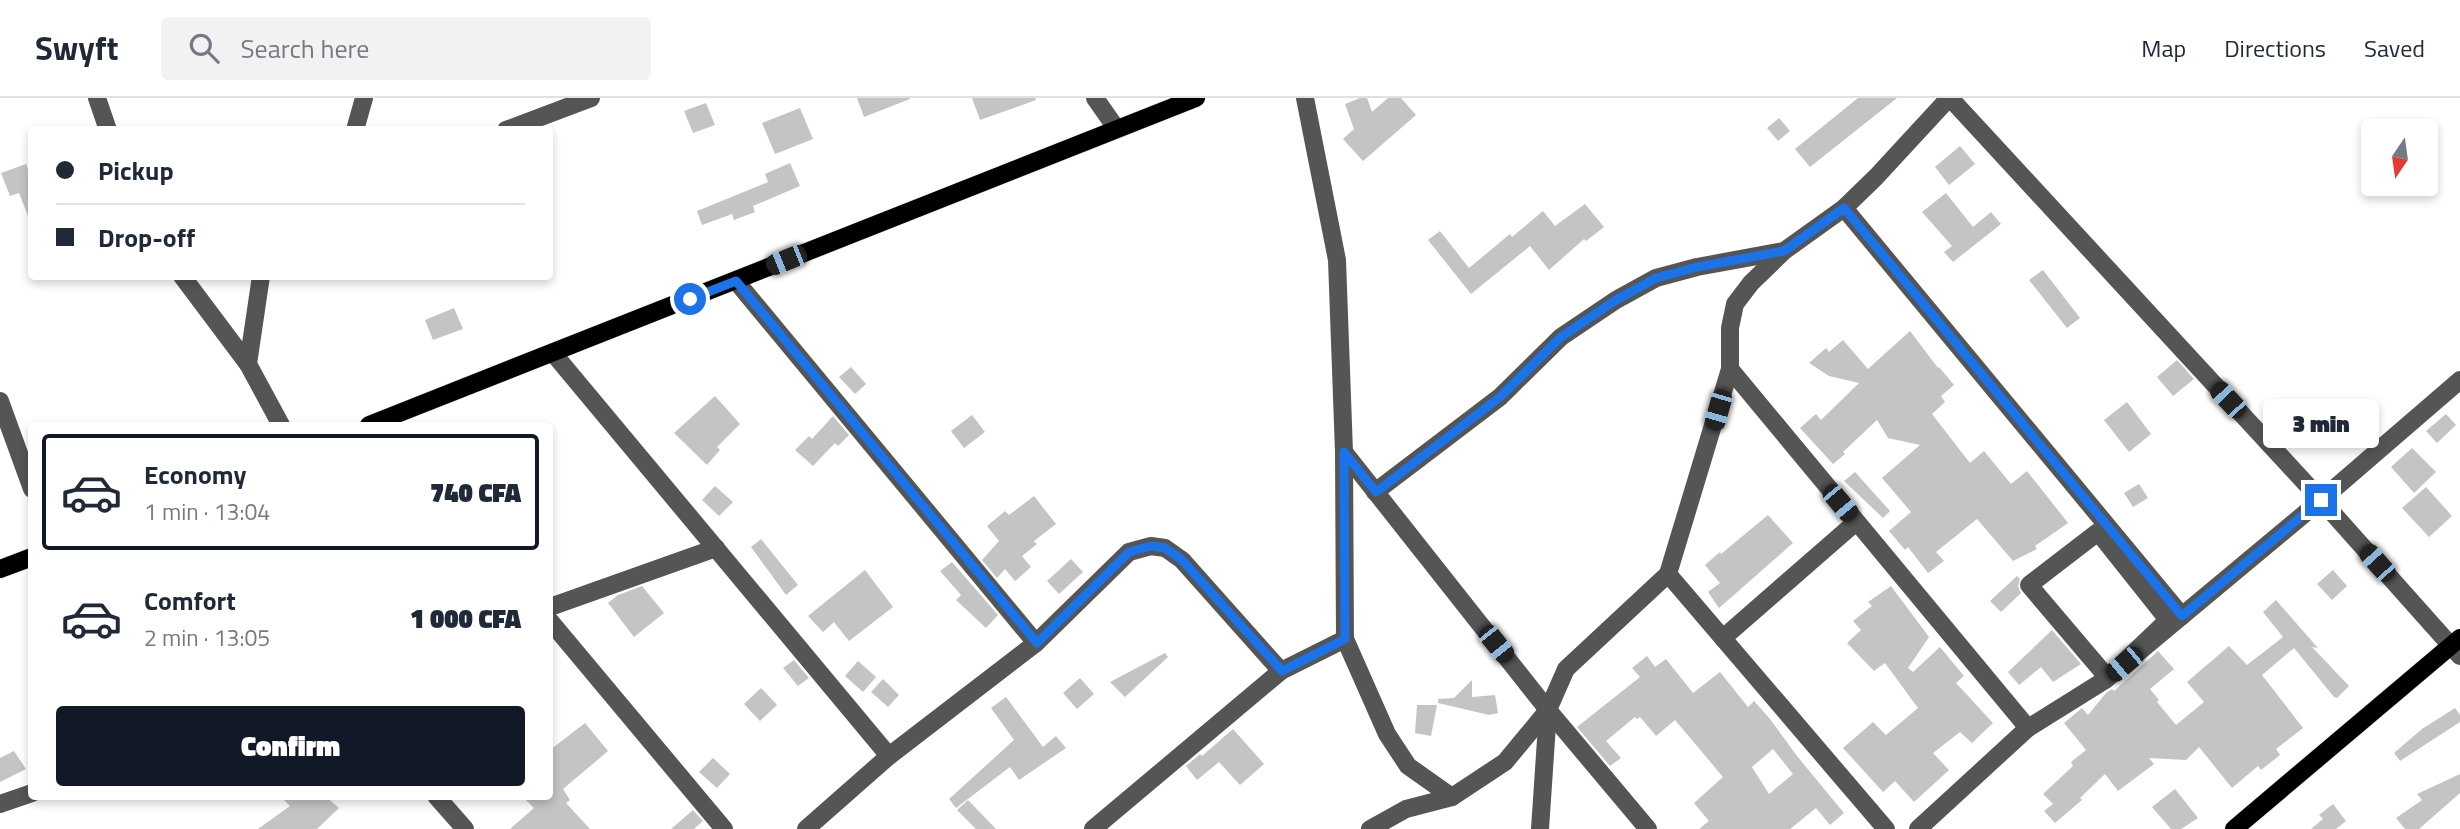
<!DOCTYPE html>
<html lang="en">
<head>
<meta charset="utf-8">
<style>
	:root { --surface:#fff; --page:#f2f2f3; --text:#1f2937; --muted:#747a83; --line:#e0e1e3; --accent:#111827 }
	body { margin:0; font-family:"Titillium Web",sans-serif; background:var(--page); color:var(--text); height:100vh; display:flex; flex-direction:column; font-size:26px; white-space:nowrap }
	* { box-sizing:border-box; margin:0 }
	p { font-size:23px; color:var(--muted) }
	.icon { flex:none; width:38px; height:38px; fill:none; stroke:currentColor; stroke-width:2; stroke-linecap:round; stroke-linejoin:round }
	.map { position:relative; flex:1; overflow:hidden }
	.panel { position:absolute; left:28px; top:324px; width:525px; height:378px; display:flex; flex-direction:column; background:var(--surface); border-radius:7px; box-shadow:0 4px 10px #0003 }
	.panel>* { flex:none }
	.guide { position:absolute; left:28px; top:28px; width:525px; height:154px; border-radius:7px; box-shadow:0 4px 10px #0003; display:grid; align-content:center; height:154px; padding:0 28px; background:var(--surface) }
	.needle { width:46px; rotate:193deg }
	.controls { position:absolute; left:2361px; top:21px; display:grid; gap:14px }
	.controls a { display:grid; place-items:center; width:77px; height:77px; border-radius:7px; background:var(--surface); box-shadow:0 4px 10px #0003; font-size:35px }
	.end { position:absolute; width:32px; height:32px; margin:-16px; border:9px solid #1a73e8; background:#fff; box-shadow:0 0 0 4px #fff }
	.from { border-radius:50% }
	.bubble { position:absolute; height:49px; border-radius:7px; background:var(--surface); box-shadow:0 4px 10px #0003; font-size:23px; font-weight:800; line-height:49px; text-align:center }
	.car { position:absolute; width:21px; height:42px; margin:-21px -10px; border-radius:9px; box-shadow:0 0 5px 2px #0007; background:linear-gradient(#222 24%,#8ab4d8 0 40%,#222 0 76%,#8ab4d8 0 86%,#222 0) }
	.guide b { display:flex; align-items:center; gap:24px; height:66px; font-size:26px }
	.guide b+b { border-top:2px solid var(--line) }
	.guide i { width:18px; height:18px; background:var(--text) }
	ul { padding:12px 0 0; list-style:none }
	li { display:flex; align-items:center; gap:21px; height:116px; margin:0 14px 10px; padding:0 14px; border:4px solid transparent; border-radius:7px }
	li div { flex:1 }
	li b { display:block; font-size:26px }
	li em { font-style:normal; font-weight:800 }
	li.current { border-color:var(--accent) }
	li>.icon { width:63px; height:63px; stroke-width:1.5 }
	.cta { display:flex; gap:14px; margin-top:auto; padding:14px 28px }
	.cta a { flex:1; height:80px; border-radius:7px; background:var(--accent); color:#fff; font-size:28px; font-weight:800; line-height:80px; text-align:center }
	header { display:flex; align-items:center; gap:42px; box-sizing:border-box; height:98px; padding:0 35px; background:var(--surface); border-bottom:2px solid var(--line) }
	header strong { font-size:33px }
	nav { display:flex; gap:38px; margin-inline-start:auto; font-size:24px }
	.search { width:490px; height:63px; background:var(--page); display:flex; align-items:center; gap:18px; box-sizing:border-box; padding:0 24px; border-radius:7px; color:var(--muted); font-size:26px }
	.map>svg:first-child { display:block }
	.building { fill:#c4c4c4; fill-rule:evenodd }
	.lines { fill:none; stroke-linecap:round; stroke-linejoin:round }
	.major-casing { stroke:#dbdbdb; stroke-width:19 }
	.minor { stroke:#555; stroke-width:18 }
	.major { stroke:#000; stroke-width:18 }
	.route { stroke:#1a73e8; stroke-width:9 }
</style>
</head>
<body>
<header>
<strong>Swyft</strong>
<div class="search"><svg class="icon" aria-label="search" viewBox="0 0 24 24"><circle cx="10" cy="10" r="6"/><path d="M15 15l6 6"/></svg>Search here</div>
<nav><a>Map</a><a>Directions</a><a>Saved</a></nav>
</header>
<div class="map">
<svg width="2460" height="731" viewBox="0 0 2460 731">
	<rect width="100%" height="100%" fill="#fff"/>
	<!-- building -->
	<g class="building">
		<path d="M857,0H910V1L864,19Z"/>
		<path d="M972,0H1035L1036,2L980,22Z"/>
		<path d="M1360,0H1367L1372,14L1388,0H1401L1416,17L1363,63L1343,41L1354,31L1345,6Z"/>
		<path d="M1858,0H1897L1810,69L1795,51Z"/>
		<path d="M706,5L715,27L693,35L684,13Z"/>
		<path d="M800,10L813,41L775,56L762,25Z"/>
		<path d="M1779,20L1790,33L1778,43L1767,30Z"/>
		<path d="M1960,48L1975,66L1949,87L1935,69Z"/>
		<path d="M790,65L800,88L753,108L755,114L734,122L732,116L702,127L697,113L768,84L765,76Z"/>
		<path d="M26,66L32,80V123H30L19,95L10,98L1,75Z"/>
		<path d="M1946,95L1973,129L1991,114L2001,126L1953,164L1944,154L1952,148L1922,114Z"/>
		<path d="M1585,106L1604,129L1586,143L1584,141L1549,172L1530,148L1471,196L1428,142L1440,133L1469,170L1510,136L1512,139L1543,113L1555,128Z"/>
		<path d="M2043,172L2080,220L2067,230L2029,182Z"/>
		<path d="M454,210L463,231L433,242L425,222Z"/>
		<path d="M1910,233L1938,270L1939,269L1954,287L1941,298L1945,304L1932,316L1970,365L1984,353L2011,386L2027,373L2068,425L2035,448L2037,451L2013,463L1977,421L1936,454L1944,463L1928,475L1908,449L1905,452L1889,433L1911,414L1882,380L1920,347L1888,340L1877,322L1843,354L1845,356L1833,366L1800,330L1816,316L1821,322L1859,285L1829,278L1809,265L1826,250L1829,254L1843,242L1868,271Z"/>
		<path d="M2177,262L2194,281L2173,298L2157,279Z"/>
		<path d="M851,269L866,286L855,296L839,279Z"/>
		<path d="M715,298L740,326L717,349L720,352L707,367L674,335Z"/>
		<path d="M2127,304L2151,336L2129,354L2104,322Z"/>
		<path d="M2446,316L2456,327L2437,345L2426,333Z"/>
		<path d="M972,317L985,334L964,350L951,333Z"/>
		<path d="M833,318L849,337L838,348L835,345L813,368L795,352L809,338L812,341Z"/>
		<path d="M2412,350L2436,374L2414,395L2391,369Z"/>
		<path d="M1855,374L1890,413L1883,420L1844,383Z"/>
		<path d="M2139,386L2148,400L2133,409L2124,395Z"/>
		<path d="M715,388L733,404L719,418L702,402Z"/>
		<path d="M2426,389L2452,418L2429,439L2402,410Z"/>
		<path d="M1034,398L1056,426L1034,443L1037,446L1022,458L1031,469L1015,483L1005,471L997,480L982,462L999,443L987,428L1005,413L1009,417Z"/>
		<path d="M1768,417L1793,445L1719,510L1708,494L1720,485L1705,467L1720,454L1721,456Z"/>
		<path d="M761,441L798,487L786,497L751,449Z"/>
		<path d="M1071,461L1083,474L1059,496L1047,483Z"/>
		<path d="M952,464L998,517L986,530L956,502L961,497L940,473Z"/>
		<path d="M865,472L893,509L849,543L834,524L823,534L808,518Z"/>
		<path d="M2333,472L2347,488L2332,502L2317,486Z"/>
		<path d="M2017,478L2020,481L2018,488L2021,495L2001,514L1990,503Z"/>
		<path d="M642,488L664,515L634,539L608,505L618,497Z"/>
		<path d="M1891,488L1929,539L1908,570L1913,574L1940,549L1964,578L1956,585L1993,625L1972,645L1960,634L1933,655L1949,672L1914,704L1895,683L1883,694L1843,650L1873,624L1886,637L1918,610L1885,565L1874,573L1847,545L1861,532L1853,523L1872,508L1868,504Z"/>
		<path d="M2276,502L2318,550L2312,549L2349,588L2337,600L2334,599L2294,550L2262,577L2303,630L2276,651L2280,657L2261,672L2258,668L2232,690L2199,649L2186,662L2149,660L2154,666L2118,693L2105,676L2080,700L2082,702L2055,725L2044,713L2053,706L2043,696L2073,668L2071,664L2086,652L2064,625L2082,610L2088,617L2106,595L2112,591L2114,593L2158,553L2174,571L2150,591L2159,602L2157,604L2176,627L2204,604L2187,584L2229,548L2247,567L2283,539L2263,514Z"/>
		<path d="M2052,532L2081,566L2053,584L2041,569L2019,587L2008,574Z"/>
		<path d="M1165,555L1168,559L1125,599L1110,584Z"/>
		<path d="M1647,558L1655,569L1666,561L1693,595L1720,574L1748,609L1754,603L1770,621L1797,658L1844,715L1830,727L1816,710L1790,731H1699L1709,723L1694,705L1723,679L1675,622L1656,638L1640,619L1637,621L1635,619L1606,643L1621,660L1610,668L1577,629L1640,579L1632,570ZM1773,651L1793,676L1769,696L1752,669Z"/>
		<path d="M794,562L809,580L798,588L783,570Z"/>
		<path d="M858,563L876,579L863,594L845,578Z"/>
		<path d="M1080,580L1094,596L1077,611L1063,595Z"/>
		<path d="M883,581L899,597L888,609L871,594Z"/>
		<path d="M1472,582V599L1495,597L1498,615L1489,617L1438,605V601L1454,600Z"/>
		<path d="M761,590L777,607L760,623L744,606Z"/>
		<path d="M1006,599L1043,649L1056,638L1066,650L1019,682L1010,669L956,710L949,701L1014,642L991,610Z"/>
		<path d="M1417,607H1437L1431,638L1415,635Z"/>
		<path d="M2455,610L2460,617V624L2400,663L2394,655L2422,631Z"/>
		<path d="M585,625L608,653L563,691L570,702L566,705L590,731H510L534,710L522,698H550V652Z"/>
		<path d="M1233,631L1264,666L1240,687L1219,664L1197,682L1186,668L1200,656L1202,658Z"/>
		<path d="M14,653L26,671L0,684V660Z"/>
		<path d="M713,660L730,676L717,690L699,674Z"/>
		<path d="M2460,676V695L2419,731H2405L2396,720L2422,702L2417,696Z"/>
		<path d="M2175,691L2198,720L2181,731H2171L2152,709Z"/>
		<path d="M280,698H325L339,710L317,731H258L290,708Z"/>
		<path d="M968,702L996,731H976L957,712Z"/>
		<path d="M2333,706L2346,723L2336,731H2311L2323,721L2319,717Z"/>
		<path d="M693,712L703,723L694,731H671Z"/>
	</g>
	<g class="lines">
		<defs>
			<g id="major">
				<path d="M369,327L1196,0"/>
				<path d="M0,471L32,459"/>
				<path d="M2234,731L2460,540"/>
			</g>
		</defs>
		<!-- major casing -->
		<use href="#major" class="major-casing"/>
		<!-- minor -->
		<g class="minor">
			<path d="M97,0L108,32"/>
			<path d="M1095,0L1116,30"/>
			<path d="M1305,0L1337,162L1344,354L1345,541L1387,636L1408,668L1452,699"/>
			<path d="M1950,0L2321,402L2460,558"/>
			<path d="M355,32L364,0"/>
			<path d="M506,32L591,0"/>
			<path d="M1844,110L2182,518"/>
			<path d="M182,178L248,266"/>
			<path d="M261,178L248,266L281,327"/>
			<path d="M736,183L1036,545"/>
			<path d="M553,255L889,658"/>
			<path d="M1730,271L2028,630"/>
			<path d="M0,303L32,391"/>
			<path d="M1344,354L1548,612L1648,731"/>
			<path d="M1375,394L1500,299L1561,239L1616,202L1656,180L1697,169L1784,153"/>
			<path d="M2098,434L2168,522L2105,582L2102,573L2029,487Z"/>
			<path d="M1668,476L1886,731"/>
			<path d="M550,509L716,450"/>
			<path d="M550,523L724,731"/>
			<path d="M1723,540L1856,424"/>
			<path d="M436,698L465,731"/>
			<path d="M0,706L32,695"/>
			<path d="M806,731L889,658L1036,545L1129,454L1151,448L1165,450L1182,462L1281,573"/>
			<path d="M1093,731L1281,573L1345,541"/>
			<path d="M1370,731L1406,711L1452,699L1505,664L1548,612L1566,571L1668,476L1730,271V230L1735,206L1751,185L1784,153L1844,110L1876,79L1949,0"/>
			<path d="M1540,731L1548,612"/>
			<path d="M1918,731L2028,630L2105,582L2321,402L2460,282"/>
		</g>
		<!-- major -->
		<use href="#major" class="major"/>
	</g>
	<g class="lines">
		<!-- route -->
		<path class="route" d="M690,201L736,183L1037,545L1129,454L1151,448L1165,450L1182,462L1282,573L1345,541L1344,354L1376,394L1500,299L1561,239L1616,202L1656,180L1697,169L1784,153L1844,110L2182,518L2321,402"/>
	</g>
</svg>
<div class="controls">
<a><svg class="needle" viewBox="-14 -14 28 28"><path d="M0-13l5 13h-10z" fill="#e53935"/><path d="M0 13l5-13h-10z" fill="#747a83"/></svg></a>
</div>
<i class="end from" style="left:690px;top:201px"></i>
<i class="end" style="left:2321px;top:402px"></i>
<div class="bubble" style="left:2263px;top:301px;width:116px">3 min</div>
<i class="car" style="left:786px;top:162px;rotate:248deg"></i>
<i class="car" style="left:2228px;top:302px;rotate:317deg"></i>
<i class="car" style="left:1718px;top:312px;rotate:196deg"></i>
<i class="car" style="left:1840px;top:405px;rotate:140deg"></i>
<i class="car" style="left:2377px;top:465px;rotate:318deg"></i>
<i class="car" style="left:1496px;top:546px;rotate:141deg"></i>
<i class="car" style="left:2124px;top:566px;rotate:230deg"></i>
<div class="guide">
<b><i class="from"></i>Pickup</b>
<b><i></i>Drop-off</b>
</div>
<section class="panel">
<ul>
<li class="current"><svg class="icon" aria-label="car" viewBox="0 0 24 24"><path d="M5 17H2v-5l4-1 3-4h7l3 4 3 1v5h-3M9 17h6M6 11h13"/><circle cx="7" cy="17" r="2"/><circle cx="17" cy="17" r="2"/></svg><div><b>Economy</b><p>1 min · 13:04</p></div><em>740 CFA</em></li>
<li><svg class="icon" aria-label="car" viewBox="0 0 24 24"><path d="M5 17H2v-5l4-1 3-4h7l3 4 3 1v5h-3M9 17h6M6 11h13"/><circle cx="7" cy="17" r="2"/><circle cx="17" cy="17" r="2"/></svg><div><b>Comfort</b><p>2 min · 13:05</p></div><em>1 000 CFA</em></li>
</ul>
<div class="cta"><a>Confirm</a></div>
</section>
</div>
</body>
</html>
